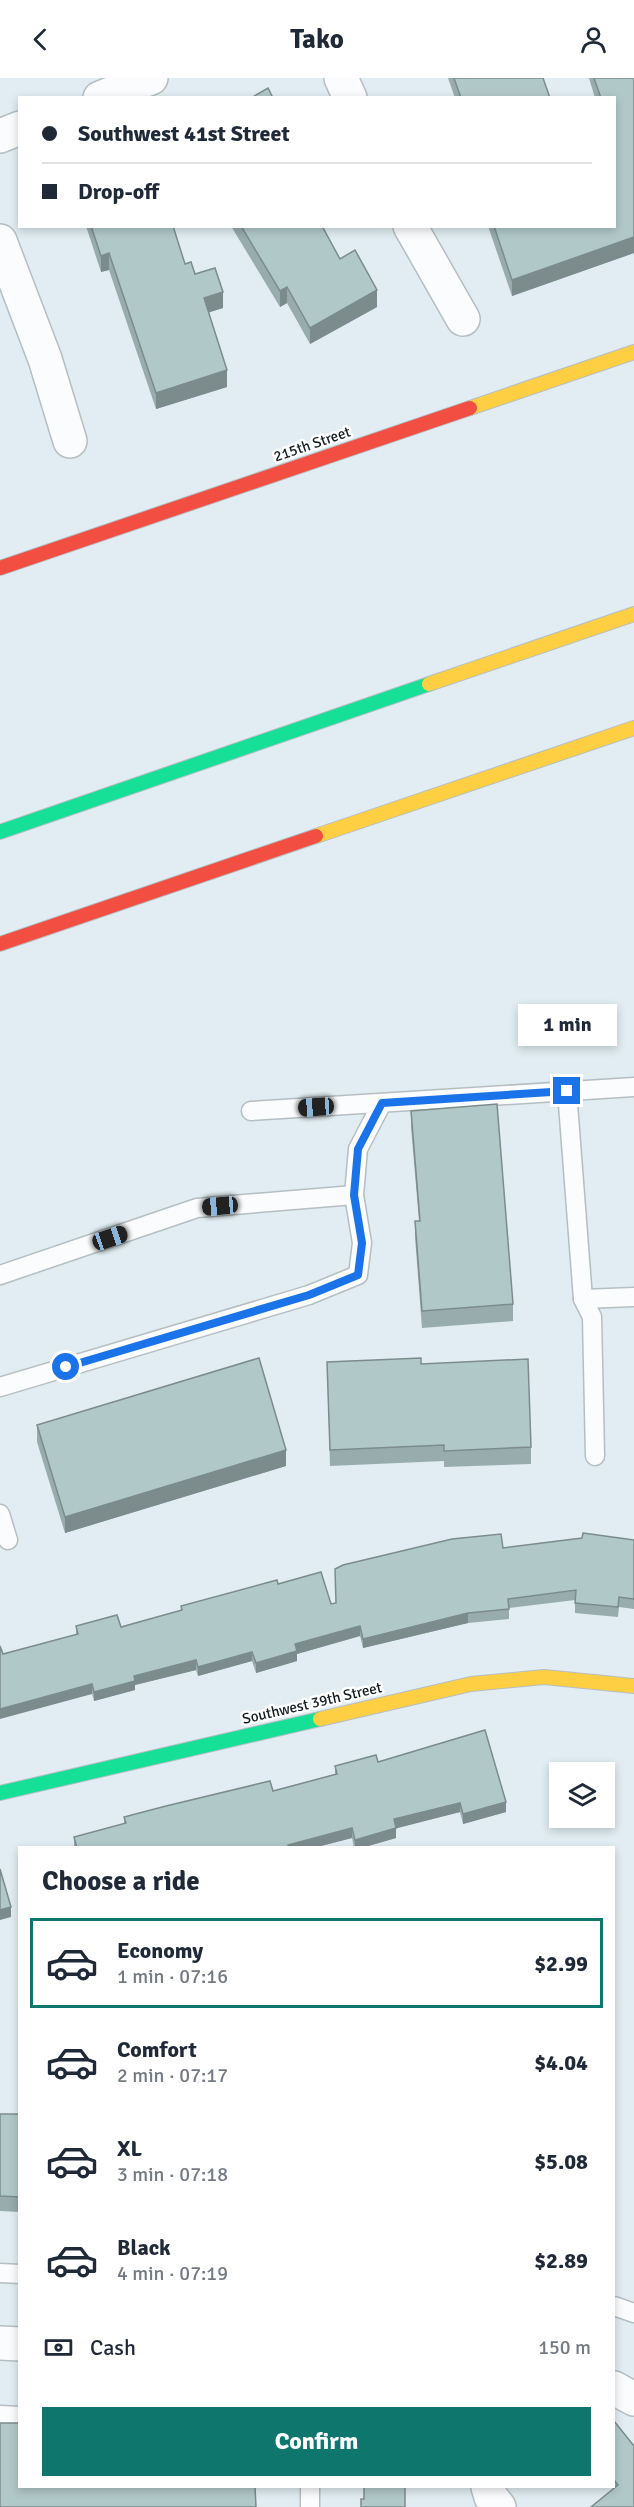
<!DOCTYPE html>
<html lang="en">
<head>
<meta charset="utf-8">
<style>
	:root { --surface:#fff; --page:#f2f2f3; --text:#1f2937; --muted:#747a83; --line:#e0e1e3; --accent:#0f766e }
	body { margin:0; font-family:Signika,sans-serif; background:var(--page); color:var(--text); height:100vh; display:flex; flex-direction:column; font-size:22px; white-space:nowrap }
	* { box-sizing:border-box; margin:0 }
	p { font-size:20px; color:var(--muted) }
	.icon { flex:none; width:33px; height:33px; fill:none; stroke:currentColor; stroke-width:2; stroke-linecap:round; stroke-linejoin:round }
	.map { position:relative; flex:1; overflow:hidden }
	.side { position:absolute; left:18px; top:1768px; width:597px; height:642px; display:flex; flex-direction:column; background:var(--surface); border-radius:0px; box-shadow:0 3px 9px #0003 }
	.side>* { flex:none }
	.hud { position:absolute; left:18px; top:18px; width:598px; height:132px; border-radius:0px; box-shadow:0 3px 9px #0003; display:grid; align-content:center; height:132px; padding:0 24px; background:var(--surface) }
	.buttons { position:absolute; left:549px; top:1684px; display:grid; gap:12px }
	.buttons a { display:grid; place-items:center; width:66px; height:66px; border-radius:0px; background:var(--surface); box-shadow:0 3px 9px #0003; font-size:30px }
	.end { position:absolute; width:27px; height:27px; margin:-14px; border:8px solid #1a73e8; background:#fff; box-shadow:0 0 0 3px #fff }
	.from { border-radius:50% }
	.bubble { position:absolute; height:42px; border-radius:0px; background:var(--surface); box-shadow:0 3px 9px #0003; font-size:20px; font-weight:700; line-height:42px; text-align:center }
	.car { position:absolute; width:18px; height:36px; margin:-18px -9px; border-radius:8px; box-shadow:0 0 4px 2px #0007; background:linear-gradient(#222 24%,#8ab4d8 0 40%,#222 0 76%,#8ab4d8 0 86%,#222 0) }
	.hud b { display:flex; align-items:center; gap:21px; height:57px; font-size:22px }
	.hud b+b { border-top:2px solid var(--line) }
	.hud i { width:15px; height:15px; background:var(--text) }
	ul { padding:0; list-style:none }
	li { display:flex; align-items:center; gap:18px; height:90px; margin:0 12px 9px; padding:0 12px; border:3px solid transparent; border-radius:0px }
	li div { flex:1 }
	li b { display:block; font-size:22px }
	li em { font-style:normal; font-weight:700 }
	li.selected { border-color:var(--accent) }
	li>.icon { width:54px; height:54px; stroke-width:1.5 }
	h2 { padding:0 24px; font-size:27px; line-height:72px }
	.pay { display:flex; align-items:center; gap:15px; height:66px; padding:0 24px; font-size:22px }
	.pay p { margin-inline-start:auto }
	.action { display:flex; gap:12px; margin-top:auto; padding:12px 24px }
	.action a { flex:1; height:69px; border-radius:0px; background:var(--accent); color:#fff; font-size:24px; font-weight:700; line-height:69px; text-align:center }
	header { display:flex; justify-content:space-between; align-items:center; height:78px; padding:0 24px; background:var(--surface); font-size:27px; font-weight:700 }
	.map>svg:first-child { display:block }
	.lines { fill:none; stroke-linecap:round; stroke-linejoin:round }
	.lane-casing { stroke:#b5bec3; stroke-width:21 }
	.street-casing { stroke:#b5bec3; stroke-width:36 }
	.fast-casing { stroke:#b5bec3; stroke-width:16 }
	.slow-casing { stroke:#b5bec3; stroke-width:16 }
	.jam-casing { stroke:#b5bec3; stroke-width:16 }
	.lane { stroke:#fafcfd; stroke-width:18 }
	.street { stroke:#fafcfd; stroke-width:33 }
	.fast { stroke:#16e098; stroke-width:14 }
	.slow { stroke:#ffcf43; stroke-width:14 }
	.jam { stroke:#f24e42; stroke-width:14 }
	.wall { fill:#98acad }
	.shaded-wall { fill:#7c8c8d }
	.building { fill:#b1c8c9; stroke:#7c8c8d; stroke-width:1.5 }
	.route { stroke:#1a73e8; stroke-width:8 }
	.labels { text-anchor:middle; stroke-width:5; stroke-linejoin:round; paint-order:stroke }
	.street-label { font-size:15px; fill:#141c20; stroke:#fff }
</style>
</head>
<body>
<header><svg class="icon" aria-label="back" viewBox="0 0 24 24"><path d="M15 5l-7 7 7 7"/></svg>Tako<svg class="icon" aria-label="person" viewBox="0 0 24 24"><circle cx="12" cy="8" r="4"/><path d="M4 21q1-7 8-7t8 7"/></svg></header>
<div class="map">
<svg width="634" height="2429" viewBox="0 0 634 2429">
	<rect width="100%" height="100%" fill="#e1edf2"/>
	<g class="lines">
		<defs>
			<g id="lane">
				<path d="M567,1013L583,1221L592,1239L595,1378"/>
				<path d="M251,1033L634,1009"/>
				<path d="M0,1197L197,1130L354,1117"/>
				<path d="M583,1221L634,1219"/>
				<path d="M0,1309L309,1217L358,1197L362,1165L354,1117L358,1071L382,1025"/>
				<path d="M0,1436L8,1462"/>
				<path d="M0,2195L20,2196"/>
				<path d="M614,2228L634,2235"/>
				<path d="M0,2337L20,2338"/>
				<path d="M310,2429V2409"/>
			</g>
			<g id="street">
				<path d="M341,0L350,20"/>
				<path d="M100,20L151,0"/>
				<path d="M0,58L20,50"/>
				<path d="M410,148L463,241"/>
				<path d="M0,163L45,281L70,363"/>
				<path d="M0,2265L20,2266"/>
				<path d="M614,2310L634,2321"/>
				<path d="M488,2409L491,2419L499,2429"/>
			</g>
			<g id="fast">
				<path d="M0,754L429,606"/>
				<path d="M0,1715L320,1641"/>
			</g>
			<g id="slow">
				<path d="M470,330L634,274"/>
				<path d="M429,606L634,536"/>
				<path d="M316,758L634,650"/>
				<path d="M320,1641L471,1606L544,1599L634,1608"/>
			</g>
			<g id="jam">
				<path d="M0,490L470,330"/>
				<path d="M0,866L316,758"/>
			</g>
		</defs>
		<!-- lane casing -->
		<use href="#lane" class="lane-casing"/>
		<!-- street casing -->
		<use href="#street" class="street-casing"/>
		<!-- fast casing -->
		<use href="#fast" class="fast-casing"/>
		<!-- slow casing -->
		<use href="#slow" class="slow-casing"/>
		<!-- jam casing -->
		<use href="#jam" class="jam-casing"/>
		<!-- lane -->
		<use href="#lane" class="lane"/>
		<!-- street -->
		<use href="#street" class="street"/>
		<!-- fast -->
		<use href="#fast" class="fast"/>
		<!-- slow -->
		<use href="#slow" class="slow"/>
		<!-- jam -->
		<use href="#jam" class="jam"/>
	</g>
	<!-- wall -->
	<g class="wall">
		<path d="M448,0H543L550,20H455Z"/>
		<path d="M589,0H634V175L512,218L489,151V148H615V20H595Z"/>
		<path d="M86,148H173L185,186L195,196L223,230L209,234L227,309L156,331L109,192L101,194Z"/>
		<path d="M231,148H322L340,181L377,229L310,266L287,225L280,229Z"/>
		<path d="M411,1033L513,1226V1243L422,1250L415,1159V1143H419L411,1049Z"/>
		<path d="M327,1284L421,1286L531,1369V1386L444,1389V1383L330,1388Z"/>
		<path d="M37,1347L286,1388L65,1455L37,1364Z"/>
		<path d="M634,1462V1531L619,1529L618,1539L575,1535V1522L509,1530V1541L468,1545L363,1570L360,1558L297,1576V1583L256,1595L252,1583L198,1598L196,1592L135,1607V1612L94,1623L92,1616L3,1576L76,1557V1548L121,1549L181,1533V1528L278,1506L331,1526L336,1525L503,1470Z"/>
		<path d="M378,1684L506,1734L463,1746L460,1734L396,1750V1760L361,1770H354L352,1760L313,1770H74V1759L124,1746V1739L273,1713L335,1696V1688Z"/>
		<path d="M0,2036H20V2134L0,2133Z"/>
		<path d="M614,2343L634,2429L611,2409H614Z"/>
	</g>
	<!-- shaded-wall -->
	<g class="shaded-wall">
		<path d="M634,159V175L512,218V202Z"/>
		<path d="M109,175V192L101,194V178Z"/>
		<path d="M287,209V225L280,229V213Z"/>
		<path d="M377,212V229L310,266V250Z"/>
		<path d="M223,214V230L204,236V220Z"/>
		<path d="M227,292V309L156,331V315Z"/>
		<path d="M286,1372V1388L65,1455V1439Z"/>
		<path d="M468,1535V1545L363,1570V1561Z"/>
		<path d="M360,1548V1558L297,1576V1583L256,1595V1585L295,1566Z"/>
		<path d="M252,1574V1583L198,1598V1589Z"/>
		<path d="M196,1582V1592L135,1607V1612L94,1623V1614L134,1598Z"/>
		<path d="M92,1606V1616L0,1641V1631Z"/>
		<path d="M506,1724V1734L463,1746V1736Z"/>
		<path d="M460,1725V1734L394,1751V1741Z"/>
		<path d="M352,1750V1760L313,1770H288V1767Z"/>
		<path d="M396,1750V1760L361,1770H355V1762Z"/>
		<path d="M11,1829V1839L0,1842V1832Z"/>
	</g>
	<!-- building -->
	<g class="building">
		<path d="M454,0H543L550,20H461Z"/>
		<path d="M594,0H634V159L512,202L494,148H615V20H601Z"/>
		<path d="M268,10L273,20H251Z"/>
		<path d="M91,148H173L185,186L191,184L195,196L215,190L223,214L204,220L227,292L156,315L109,175L101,178Z"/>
		<path d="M241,148H322L340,181L355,172L377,212L310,250L287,209L280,213Z"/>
		<path d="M497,1026L513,1226L422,1233L415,1143H420L411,1033Z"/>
		<path d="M259,1280L286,1372L65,1439L37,1347Z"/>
		<path d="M421,1280V1286L528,1281L531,1369L444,1373V1367L330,1372L327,1284Z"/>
		<path d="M583,1455L634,1462V1521L619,1519L618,1529L575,1525L576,1512L508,1521L509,1531L468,1535L363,1561L360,1548L295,1566L297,1573L256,1585L252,1574L198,1589L196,1582L134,1598L135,1603L94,1614L92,1606L0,1631V1568L3,1576L78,1556L76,1548L117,1537L121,1549L182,1532L181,1528L277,1502L278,1506L321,1494L331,1526L336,1525L335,1491L343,1487L452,1461L501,1456L503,1470L582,1460Z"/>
		<path d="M485,1652L506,1724L463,1736L460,1725L394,1741L396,1750L355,1762L352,1750L288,1767L289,1770H77L74,1759L126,1745L124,1739L166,1728L270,1703L273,1713L337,1696L335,1688L376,1677L378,1684Z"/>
		<path d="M0,1791L11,1829L0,1832Z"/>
		<path d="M0,2036H20V2119L0,2118Z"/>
		<path d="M614,2343L634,2368V2429H591L618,2407L614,2402Z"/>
		<path d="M0,2345H20V2409H255L256,2429H0Z"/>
		<path d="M364,2409H405V2429H361V2421H364Z"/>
	</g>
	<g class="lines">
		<!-- route -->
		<path class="route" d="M66,1289L309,1217L358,1197L362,1165L354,1117L358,1071L382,1025L567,1013"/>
	</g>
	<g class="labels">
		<!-- street labels -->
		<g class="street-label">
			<text transform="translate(312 366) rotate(-19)" y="5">215th Street</text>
			<text transform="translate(312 1625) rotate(-13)" y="5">Southwest 39th Street</text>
		</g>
	</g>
</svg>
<div class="buttons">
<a><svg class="icon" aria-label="layers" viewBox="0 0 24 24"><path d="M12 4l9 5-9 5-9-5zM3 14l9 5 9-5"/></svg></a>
</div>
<i class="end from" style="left:66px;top:1289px"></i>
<i class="end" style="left:567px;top:1013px"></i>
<div class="bubble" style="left:518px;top:926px;width:99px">1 min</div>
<i class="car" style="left:316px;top:1029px;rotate:266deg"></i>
<i class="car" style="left:220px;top:1128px;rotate:265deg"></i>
<i class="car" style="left:110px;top:1160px;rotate:71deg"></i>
<div class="hud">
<b><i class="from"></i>Southwest 41st Street</b>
<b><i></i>Drop-off</b>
</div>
<section class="side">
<h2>Choose a ride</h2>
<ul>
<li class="selected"><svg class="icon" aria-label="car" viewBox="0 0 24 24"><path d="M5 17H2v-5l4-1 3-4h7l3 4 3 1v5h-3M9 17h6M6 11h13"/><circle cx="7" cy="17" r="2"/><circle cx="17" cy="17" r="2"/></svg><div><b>Economy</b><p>1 min · 07:16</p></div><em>$2.99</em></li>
<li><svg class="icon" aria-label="car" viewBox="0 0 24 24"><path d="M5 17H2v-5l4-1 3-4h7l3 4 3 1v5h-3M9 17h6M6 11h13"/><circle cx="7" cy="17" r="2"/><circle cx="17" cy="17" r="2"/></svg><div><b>Comfort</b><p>2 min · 07:17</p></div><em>$4.04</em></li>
<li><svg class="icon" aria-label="car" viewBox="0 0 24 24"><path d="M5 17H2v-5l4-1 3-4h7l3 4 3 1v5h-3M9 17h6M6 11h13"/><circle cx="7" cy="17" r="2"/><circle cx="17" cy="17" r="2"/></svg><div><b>XL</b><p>3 min · 07:18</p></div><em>$5.08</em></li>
<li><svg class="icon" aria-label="car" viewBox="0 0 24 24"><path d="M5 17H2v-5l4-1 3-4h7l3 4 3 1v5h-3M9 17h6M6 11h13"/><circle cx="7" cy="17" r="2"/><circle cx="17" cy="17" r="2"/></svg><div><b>Black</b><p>4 min · 07:19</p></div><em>$2.89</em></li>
</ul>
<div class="pay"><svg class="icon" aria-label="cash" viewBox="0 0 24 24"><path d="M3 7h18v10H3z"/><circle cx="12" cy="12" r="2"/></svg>Cash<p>150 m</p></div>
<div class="action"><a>Confirm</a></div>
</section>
</div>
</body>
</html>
